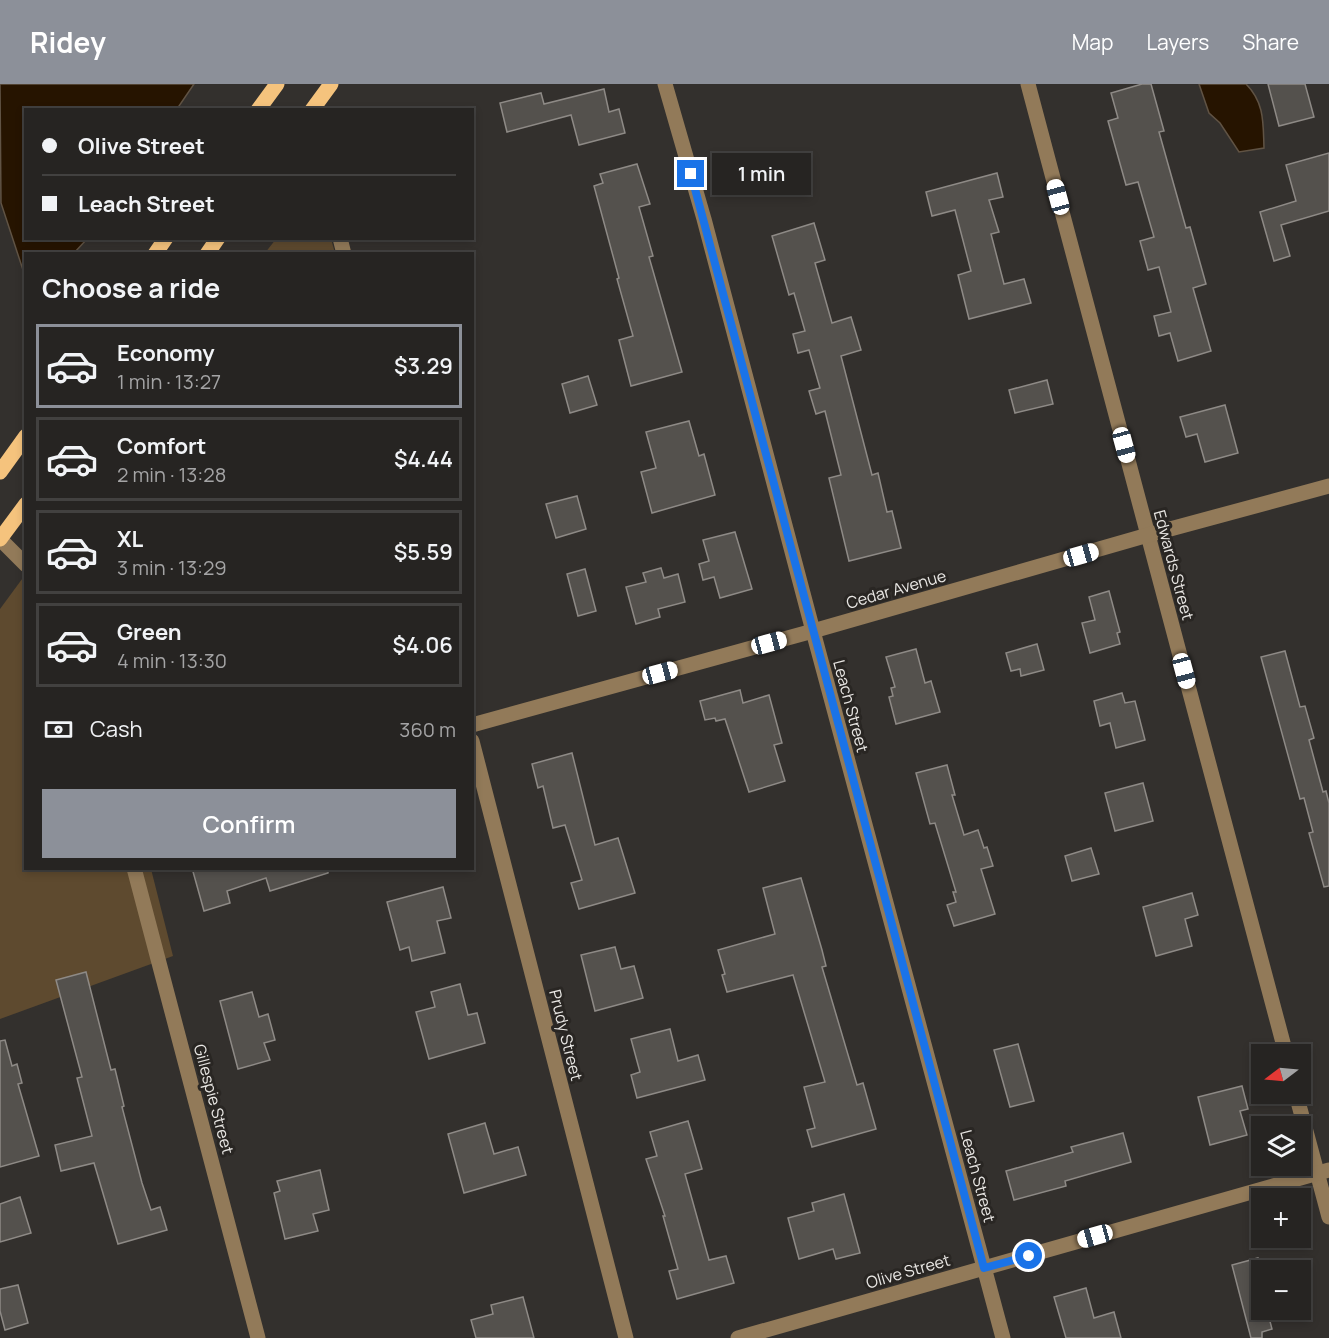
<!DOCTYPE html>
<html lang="en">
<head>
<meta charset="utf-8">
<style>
	:root { --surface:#262422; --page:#2e2c2a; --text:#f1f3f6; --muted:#a4a4a5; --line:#424140; --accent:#8c9099 }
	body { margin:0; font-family:Manrope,sans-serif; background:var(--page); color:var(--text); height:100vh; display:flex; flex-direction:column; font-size:22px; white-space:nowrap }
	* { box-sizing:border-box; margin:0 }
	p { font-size:20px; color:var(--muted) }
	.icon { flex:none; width:33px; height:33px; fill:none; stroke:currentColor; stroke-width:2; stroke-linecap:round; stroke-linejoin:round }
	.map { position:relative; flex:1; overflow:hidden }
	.side { position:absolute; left:24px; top:168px; width:450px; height:618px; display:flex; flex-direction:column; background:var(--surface); border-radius:0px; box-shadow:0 3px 9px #0003,0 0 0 2px var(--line) }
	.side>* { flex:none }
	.banner { position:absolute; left:24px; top:24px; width:450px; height:132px; border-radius:0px; box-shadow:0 3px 9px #0003,0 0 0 2px var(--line); display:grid; align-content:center; height:132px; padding:0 18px; background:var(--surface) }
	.needle { width:39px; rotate:254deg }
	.fabs { position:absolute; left:1251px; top:960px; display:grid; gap:12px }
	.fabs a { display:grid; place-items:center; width:60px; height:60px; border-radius:0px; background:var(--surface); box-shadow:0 3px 9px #0003,0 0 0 2px var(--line); font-size:30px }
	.end { position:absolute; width:27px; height:27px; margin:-14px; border:8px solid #1a73e8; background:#fff; box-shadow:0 0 0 3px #fff }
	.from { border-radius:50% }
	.bubble { position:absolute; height:42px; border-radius:0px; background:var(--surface); box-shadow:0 3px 9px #0003,0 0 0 2px var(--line); font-size:20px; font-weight:600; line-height:42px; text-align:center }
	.car { position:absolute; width:18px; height:36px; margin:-18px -9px; border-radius:8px; box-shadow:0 0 4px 2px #0007; background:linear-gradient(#fff 24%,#345 0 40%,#fff 0 76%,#345 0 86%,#fff 0) }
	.banner b { display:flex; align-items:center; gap:21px; height:57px; font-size:22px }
	.banner b+b { border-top:2px solid var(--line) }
	.banner i { width:15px; height:15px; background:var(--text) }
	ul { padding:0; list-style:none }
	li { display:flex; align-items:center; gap:18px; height:84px; margin:0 12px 9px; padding:0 6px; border:3px solid var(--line); border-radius:0px }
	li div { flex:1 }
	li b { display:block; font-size:22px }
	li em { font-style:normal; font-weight:600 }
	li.current { border-color:var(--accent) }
	li>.icon { width:54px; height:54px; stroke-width:1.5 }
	h2 { padding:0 18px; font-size:27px; line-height:72px }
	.pay { display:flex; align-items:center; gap:15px; height:66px; padding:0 18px; font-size:22px }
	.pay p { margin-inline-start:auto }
	.action { display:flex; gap:12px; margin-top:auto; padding:12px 18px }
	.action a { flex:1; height:69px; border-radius:0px; background:var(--accent); color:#fff; font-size:24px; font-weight:600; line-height:69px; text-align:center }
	header { display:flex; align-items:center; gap:36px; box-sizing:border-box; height:84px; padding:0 30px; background:var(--accent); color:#fff }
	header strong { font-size:28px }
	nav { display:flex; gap:33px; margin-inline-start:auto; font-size:21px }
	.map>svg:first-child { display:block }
	.green { fill:#5e4a2f }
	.water { fill:#261400; stroke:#605344; stroke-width:1.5 }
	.building { fill:#54514d; stroke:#8e8a86; stroke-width:1.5 }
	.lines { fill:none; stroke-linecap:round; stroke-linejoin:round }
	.minor { stroke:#927a59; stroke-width:15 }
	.major { stroke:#f5c37d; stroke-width:15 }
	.route { stroke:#1a73e8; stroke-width:8 }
	.labels { text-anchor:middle; stroke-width:6; stroke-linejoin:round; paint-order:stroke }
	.street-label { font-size:16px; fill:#e9e7e4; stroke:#292623 }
</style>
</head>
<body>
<header>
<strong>Ridey</strong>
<nav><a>Map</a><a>Layers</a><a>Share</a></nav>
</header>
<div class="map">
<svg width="1329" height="1254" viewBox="0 0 1329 1254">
	<rect width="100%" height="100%" fill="#33302d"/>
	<!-- green -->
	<g class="green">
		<path d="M276,155H331L335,169H265Z"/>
		<path d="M25,491L26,784L151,785L173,872L0,935V525Z"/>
	</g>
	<!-- water -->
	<g class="water">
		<path d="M0,0H194L177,25L26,26V154L87,155L74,169L26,170L25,192L1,119Z"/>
		<path d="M1199,0H1246C1265,19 1263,40 1264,64L1239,68L1220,39L1209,29Z"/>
	</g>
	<!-- building -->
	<g class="building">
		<path d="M1142,0H1151L1164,47L1159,48L1186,144L1190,143L1206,200L1193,204L1211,267L1178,277L1170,249L1159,252L1154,232L1171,228L1159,183L1148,186L1140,157L1154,153L1138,98L1126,101L1108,37L1118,34L1111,9Z"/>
		<path d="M1268,0H1305L1314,33L1279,42Z"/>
		<path d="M604,5L609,28L619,25L625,49L579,61L571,31L507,48L500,19L541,9L544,20Z"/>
		<path d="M1329,69V127L1281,141L1290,172L1274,177L1260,128L1296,117L1286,81Z"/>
		<path d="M637,80L650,120L639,123L653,172L649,173L682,288L631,302L619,256L633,252L617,195L619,194L594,102L603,99L600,90Z"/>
		<path d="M997,89L1003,113L989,116L999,148L991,150L1004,200L1024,195L1031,219L969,235L958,191L971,187L955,126L932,132L926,108Z"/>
		<path d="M814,139L825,176L815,179L832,239L851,233L861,266L841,272L872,391L878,389L887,428L892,427L901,464L849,477L829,394L841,391L825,327L816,330L809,307L820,304L809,266L798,269L793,250L805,247L794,209L789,211L772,152Z"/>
		<path d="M588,292L597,321L570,329L562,300Z"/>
		<path d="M1047,296L1053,320L1015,329L1009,306Z"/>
		<path d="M1225,321L1238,369L1205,378L1197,350L1186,353L1180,333Z"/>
		<path d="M689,337L699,372L704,370L715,411L652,429L641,388L656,384L646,348Z"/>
		<path d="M577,412L586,445L556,454L546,420Z"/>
		<path d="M735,448L752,505L720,514L714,493L703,496L699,480L709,477L703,456Z"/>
		<path d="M661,484L664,494L678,490L685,518L658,525L660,533L636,540L626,503L646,498L643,489Z"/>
		<path d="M585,485L596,527L578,532L567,490Z"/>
		<path d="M1109,507L1120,548L1117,549L1120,560L1090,569L1082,539L1095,536L1089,513Z"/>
		<path d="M1037,560L1044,586L1021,592L1020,585L1011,587L1006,569Z"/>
		<path d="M916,565L925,599L931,597L940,628L896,640L889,613L893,612L891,604L895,603L886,573Z"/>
		<path d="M1285,567L1300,623L1305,622L1314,654L1309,656L1323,708L1326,707L1329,719V802L1324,803L1309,749L1313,748L1304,714L1300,715L1261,573Z"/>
		<path d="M740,606L743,619L769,611L782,659L774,661L785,697L749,708L725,635L716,637L715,634L705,636L700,617Z"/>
		<path d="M1122,609L1125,619L1135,617L1145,656L1116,664L1110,639L1100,642L1094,617Z"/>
		<path d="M572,669L595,761L618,754L635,809L579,825L571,799L582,796L565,741L553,744L543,702L538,704L532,680Z"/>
		<path d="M947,681L955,711H952L964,751L978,746L984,764L987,763L993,782L981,785L995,830L954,842L947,821L956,818L953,808H956L935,739L930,740L916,689Z"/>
		<path d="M1143,699L1153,737L1115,747L1105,709Z"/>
		<path d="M1091,764L1099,790L1072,797L1065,772Z"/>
		<path d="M192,784H328V789L270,807L266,794L227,807L230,819L204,827Z"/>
		<path d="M801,794L822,866L826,882L822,883L857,1001L863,999L876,1045L812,1063L807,1046L815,1044L804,1003L825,998L793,891L727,908L722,891L725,890L718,866L775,850L763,804Z"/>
		<path d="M443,803L451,834L437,837L445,869L412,877L409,863L400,866L387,818Z"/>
		<path d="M1192,809L1198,831L1185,835L1192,862L1156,872L1143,823Z"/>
		<path d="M615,863L621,885L634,882L643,914L595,927L581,871Z"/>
		<path d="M86,888L111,986L115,985L124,1022L122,1023L142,1099L151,1126L160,1123L167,1146L118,1160L94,1079L61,1087L55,1061L92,1052L77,994L82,993L56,896Z"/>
		<path d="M460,900L468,931L477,929L485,959L429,975L416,928L435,923L431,908Z"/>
		<path d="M252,908L259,933L268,930L275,956L264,959L270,976L238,985L220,917Z"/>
		<path d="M670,945L678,977L698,971L705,996L637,1014L631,991L640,988L631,955Z"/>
		<path d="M5,956L12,982L17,980L22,999L18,1000L39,1072L0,1083V957Z"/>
		<path d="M1018,960L1034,1017L1010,1023L994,966Z"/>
		<path d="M1242,1002L1248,1025L1240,1027L1247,1051L1210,1061L1198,1013Z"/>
		<path d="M688,1037L702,1085L685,1090L709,1176L726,1172L734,1199L677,1215L669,1187L678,1185L663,1132H665L646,1075L657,1072L650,1048Z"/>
		<path d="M485,1039L494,1070L518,1063L526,1091L464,1109L448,1050Z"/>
		<path d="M1123,1049L1131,1078L1065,1097L1066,1102L1014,1116L1006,1087L1073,1068L1071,1063Z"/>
		<path d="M320,1086L329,1126L313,1130L318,1147L285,1155L274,1109L280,1107L277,1097Z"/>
		<path d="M844,1110L860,1169L836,1175L833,1165L799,1175L788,1134L814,1127L812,1119Z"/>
		<path d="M20,1113L31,1149L0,1158V1120Z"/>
		<path d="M1258,1174L1262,1186V1226H1267L1272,1245L1262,1248V1254H1251L1232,1181Z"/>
		<path d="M18,1201L28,1239L5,1246L0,1227V1205Z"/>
		<path d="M1086,1204L1094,1234L1114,1228L1121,1254H1066L1054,1213Z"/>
		<path d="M523,1213L534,1254H476L471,1236L493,1230L491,1221Z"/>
	</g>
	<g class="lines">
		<!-- minor -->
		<g class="minor">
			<path d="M665,0L704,135L813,547L1003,1254"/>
			<path d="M1028,0L1286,970"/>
			<path d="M340,154L344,170"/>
			<path d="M0,455L26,481"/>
			<path d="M472,641L813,547L1148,451L1329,402"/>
			<path d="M472,657L626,1254"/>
			<path d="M134,784L258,1254"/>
			<path d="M1296,1010L1329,1133"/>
			<path d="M738,1254L1329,1086"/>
		</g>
		<!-- major -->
		<g class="major">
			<path d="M258,26L277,0"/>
			<path d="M312,26L331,0"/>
			<path d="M155,170L166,154"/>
			<path d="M207,170L218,154"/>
			<path d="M0,388L26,352"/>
			<path d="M0,455L26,420"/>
		</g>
	</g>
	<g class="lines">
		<!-- route -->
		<path class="route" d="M691,90L984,1184L1029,1172"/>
	</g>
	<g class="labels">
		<!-- street labels -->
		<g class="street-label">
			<text transform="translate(1174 481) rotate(75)" y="6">Edwards Street</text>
			<text transform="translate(896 505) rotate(-16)" y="6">Cedar Avenue</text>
			<text transform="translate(851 622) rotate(75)" y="6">Leach Street</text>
			<text transform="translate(566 951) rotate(76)" y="6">Prudy Street</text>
			<text transform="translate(214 1015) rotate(75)" y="6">Gillespie Street</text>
			<text transform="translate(978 1092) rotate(75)" y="6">Leach Street</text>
			<text transform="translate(908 1187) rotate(-16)" y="6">Olive Street</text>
		</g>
	</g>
</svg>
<div class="fabs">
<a><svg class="needle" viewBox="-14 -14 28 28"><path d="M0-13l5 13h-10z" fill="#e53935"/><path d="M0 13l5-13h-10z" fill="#a4a4a5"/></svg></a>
<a><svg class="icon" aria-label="layers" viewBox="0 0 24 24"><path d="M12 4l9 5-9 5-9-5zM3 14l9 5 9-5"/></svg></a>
<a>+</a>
<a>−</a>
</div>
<i class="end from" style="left:1029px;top:1172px"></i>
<i class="end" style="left:691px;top:90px"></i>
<div class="bubble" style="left:712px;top:69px;width:99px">1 min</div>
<i class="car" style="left:1058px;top:113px;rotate:345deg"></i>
<i class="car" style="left:1124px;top:361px;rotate:165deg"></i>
<i class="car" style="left:1081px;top:471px;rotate:74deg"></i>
<i class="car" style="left:769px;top:559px;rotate:75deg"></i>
<i class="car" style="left:1184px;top:587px;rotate:165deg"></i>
<i class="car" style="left:660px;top:589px;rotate:75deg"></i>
<i class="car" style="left:1095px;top:1152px;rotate:254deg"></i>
<div class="banner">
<b><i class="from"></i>Olive Street</b>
<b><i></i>Leach Street</b>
</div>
<section class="side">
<h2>Choose a ride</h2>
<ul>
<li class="current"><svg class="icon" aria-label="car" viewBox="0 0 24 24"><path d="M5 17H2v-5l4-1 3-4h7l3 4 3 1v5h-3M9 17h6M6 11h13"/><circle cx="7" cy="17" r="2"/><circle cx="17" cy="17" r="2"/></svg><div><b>Economy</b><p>1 min · 13:27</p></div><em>$3.29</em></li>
<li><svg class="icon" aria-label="car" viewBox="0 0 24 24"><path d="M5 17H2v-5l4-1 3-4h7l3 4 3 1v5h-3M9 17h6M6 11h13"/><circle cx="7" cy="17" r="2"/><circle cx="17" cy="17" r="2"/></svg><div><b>Comfort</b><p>2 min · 13:28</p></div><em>$4.44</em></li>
<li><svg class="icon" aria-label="car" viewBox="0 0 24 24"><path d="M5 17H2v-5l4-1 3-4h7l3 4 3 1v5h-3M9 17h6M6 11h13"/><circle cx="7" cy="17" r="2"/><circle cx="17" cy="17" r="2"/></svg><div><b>XL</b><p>3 min · 13:29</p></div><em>$5.59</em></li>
<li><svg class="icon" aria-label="car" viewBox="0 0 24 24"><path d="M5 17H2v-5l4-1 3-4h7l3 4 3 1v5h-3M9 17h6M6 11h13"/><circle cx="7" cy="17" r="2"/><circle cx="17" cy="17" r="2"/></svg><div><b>Green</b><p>4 min · 13:30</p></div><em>$4.06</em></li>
</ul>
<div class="pay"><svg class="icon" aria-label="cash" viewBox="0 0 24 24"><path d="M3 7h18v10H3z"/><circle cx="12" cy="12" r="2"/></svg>Cash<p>360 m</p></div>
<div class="action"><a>Confirm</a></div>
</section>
</div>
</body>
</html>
